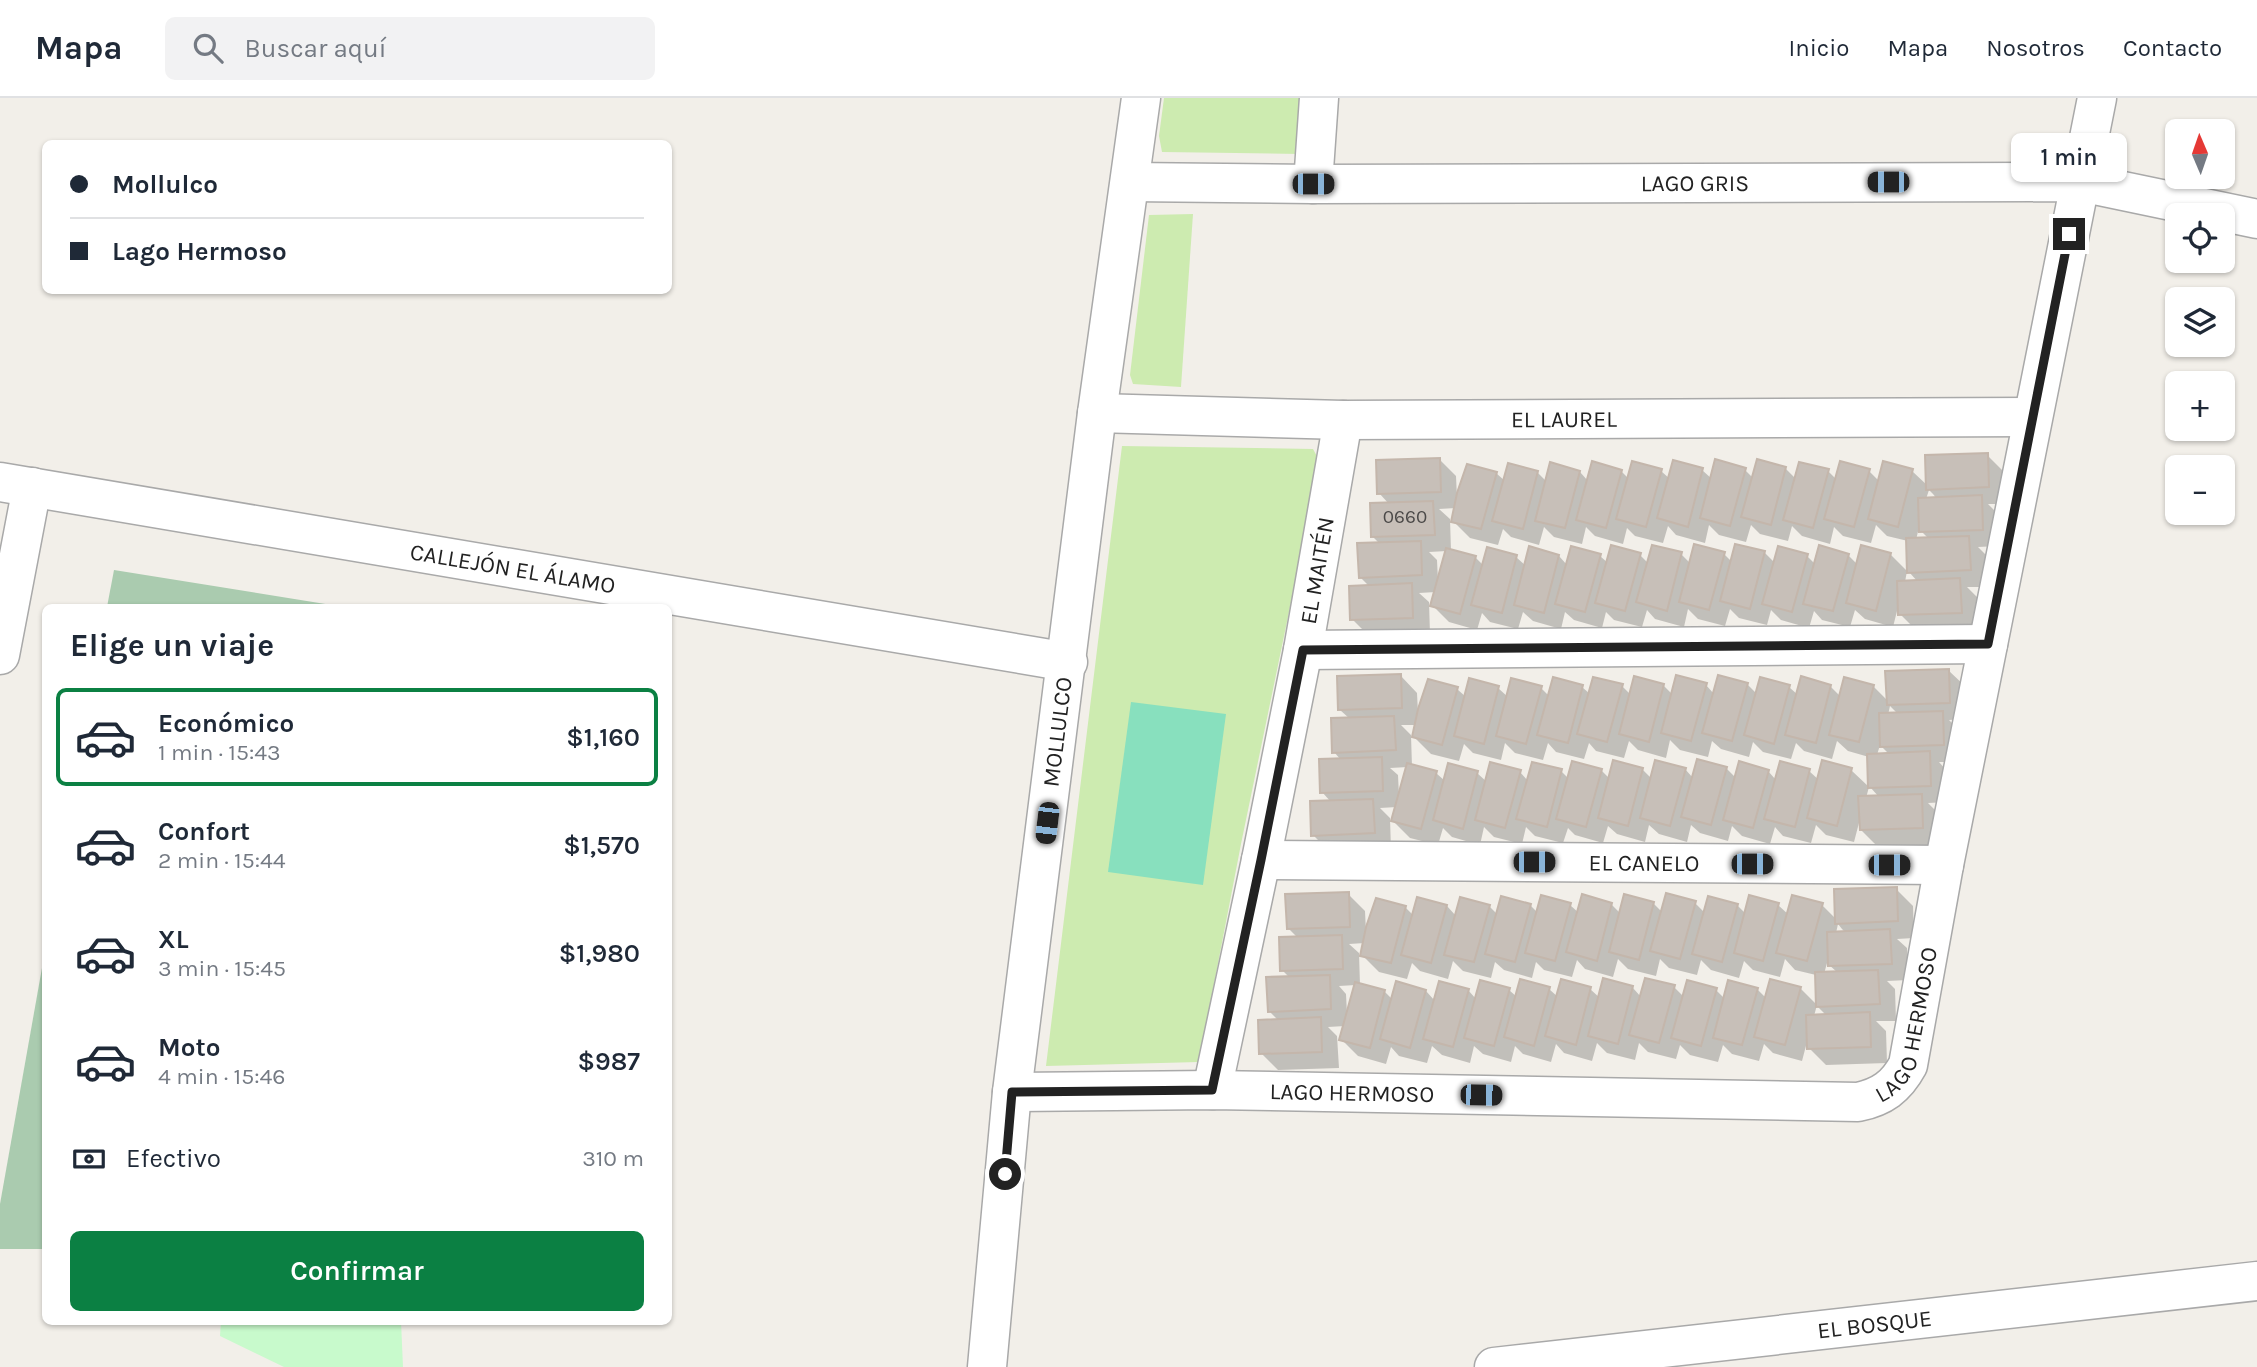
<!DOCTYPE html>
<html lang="es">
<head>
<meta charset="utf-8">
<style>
	:root { --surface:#fff; --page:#f2f2f3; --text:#1f2937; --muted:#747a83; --line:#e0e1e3; --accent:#0b8043 }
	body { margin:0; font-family:Karla,sans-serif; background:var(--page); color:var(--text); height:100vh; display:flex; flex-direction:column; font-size:26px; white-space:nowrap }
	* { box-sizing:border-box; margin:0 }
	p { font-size:23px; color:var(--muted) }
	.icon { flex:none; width:38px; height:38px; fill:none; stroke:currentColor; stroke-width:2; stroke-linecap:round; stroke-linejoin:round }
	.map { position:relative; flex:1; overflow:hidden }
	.details { position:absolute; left:42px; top:506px; width:630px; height:721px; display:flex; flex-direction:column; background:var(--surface); border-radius:10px; box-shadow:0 2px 5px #0004 }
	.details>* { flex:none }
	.top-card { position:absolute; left:42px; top:42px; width:630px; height:154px; border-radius:10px; box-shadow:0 2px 5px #0004; display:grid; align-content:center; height:154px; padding:0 28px; background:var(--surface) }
	.needle { width:46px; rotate:358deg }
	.buttons { position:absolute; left:2165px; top:21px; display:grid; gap:14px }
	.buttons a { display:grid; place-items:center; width:70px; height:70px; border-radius:10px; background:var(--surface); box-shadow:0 2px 5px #0004; font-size:35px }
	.end { position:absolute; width:32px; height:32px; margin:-16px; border:9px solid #222; background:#fff; box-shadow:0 0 0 4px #fff }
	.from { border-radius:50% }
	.bubble { position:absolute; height:49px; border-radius:10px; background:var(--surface); box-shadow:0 2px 5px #0004; font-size:23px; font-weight:600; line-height:49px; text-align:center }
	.car { position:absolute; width:21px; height:42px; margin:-21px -10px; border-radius:9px; box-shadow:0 0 5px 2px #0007; background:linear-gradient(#222 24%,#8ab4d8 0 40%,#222 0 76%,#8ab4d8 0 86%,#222 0) }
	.top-card b { display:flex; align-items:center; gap:24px; height:66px; font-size:26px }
	.top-card b+b { border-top:2px solid var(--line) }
	.top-card i { width:18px; height:18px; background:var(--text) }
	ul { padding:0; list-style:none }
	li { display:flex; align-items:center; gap:21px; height:98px; margin:0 14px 10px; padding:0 14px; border:4px solid transparent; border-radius:10px }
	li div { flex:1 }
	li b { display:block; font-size:26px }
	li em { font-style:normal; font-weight:600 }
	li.selected { border-color:var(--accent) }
	li>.icon { width:63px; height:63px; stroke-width:1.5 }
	h2 { padding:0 28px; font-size:32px; line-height:84px }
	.pay { display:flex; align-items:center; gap:18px; height:77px; padding:0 28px; font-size:26px }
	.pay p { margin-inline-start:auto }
	.action { display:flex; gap:14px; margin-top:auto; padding:14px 28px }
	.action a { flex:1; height:80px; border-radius:10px; background:var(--accent); color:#fff; font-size:28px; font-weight:600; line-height:80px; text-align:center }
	header { display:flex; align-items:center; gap:42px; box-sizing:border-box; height:98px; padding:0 35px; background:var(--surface); border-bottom:2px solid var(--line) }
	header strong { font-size:33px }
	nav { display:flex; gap:38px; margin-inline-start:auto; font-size:24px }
	.search { width:490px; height:63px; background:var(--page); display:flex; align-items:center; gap:18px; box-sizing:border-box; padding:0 24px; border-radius:10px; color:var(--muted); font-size:26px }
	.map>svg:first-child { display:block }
	.grass { fill:#cdebb0 }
	.cemetery { fill:#aacbaf }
	.park { fill:#c8facc }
	.pitch { fill:#88e0be }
	.shadow { fill:#0003; fill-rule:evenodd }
	.building { fill:#c7bfb8; stroke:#c4b6ab; stroke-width:2 }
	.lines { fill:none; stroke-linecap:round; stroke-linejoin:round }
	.minor-casing { stroke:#a9a9a9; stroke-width:41 }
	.tertiary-casing { stroke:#a9a9a9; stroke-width:41 }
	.minor { stroke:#fff; stroke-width:38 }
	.tertiary { stroke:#fff; stroke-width:38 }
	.route { stroke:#222; stroke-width:9 }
	.labels { text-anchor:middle; stroke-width:6; stroke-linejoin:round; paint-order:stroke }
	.number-label { font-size:19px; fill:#4b4948 }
	.street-label { font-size:23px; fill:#222; stroke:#fff }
</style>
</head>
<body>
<header>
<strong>Mapa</strong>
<div class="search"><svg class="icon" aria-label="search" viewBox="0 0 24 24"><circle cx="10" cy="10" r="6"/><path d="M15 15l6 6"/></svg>Buscar aquí</div>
<nav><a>Inicio</a><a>Mapa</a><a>Nosotros</a><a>Contacto</a></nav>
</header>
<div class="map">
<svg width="2257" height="1269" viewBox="0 0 2257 1269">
	<rect width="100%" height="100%" fill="#f2efe9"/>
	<!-- grass -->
	<g class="grass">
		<path d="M1164,0H1303L1300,56L1162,54L1159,38Z"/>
		<path d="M1193,116L1181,289L1133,286L1130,277L1149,117Z"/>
		<path d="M1122,348L1313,351L1320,364L1241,746L1199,964L1046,968Z"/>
	</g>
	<!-- cemetery -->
	<g class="cemetery">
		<path d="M114,472L344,509H107Z"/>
		<path d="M45,853V1151H0V1106Z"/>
	</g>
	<!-- park -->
	<path class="park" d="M221,1223H401L403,1269H284L220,1238Z"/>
	<!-- pitch -->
	<path class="pitch" d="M1131,604L1226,616L1203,787L1108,774Z"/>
	<!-- shadow -->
	<g class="shadow">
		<path d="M1987,357L2004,374L2006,406H1988L1998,416L1999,448L1978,449L1986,457L1987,489H1967L1977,499L1978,531L1917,533L1900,516L1899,505L1893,529L1865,521L1855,512L1850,529L1822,522L1814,513L1809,530L1781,522L1771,512L1767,527L1739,520L1730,511L1725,528L1698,521L1688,511L1684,529L1655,521L1647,512L1642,529L1614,522L1606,514L1602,530L1574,522L1565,514L1561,531L1533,523L1523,514L1518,531L1490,524L1482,515L1477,532L1449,524L1432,507L1436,494L1419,495L1429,504L1430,536L1369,538L1352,521L1370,489L1360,479L1380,446L1372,438L1389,406L1379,395L1439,361L1456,378L1457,400L1496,375L1505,383L1537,374L1547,384L1580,374L1588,383L1621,373L1629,381L1661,373L1670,381L1702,372L1712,381L1745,372L1753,380L1786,371L1796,381L1828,373L1837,382L1869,373L1879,383L1912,373L1928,388ZM1929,392L1933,396L1937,401H1926ZM1456,410L1453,423L1470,440L1498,447L1503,431L1511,439L1539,447L1544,429L1554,439L1582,446L1586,429L1595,438L1623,446L1627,430L1635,438L1663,445L1668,428L1676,437L1705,445L1709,427L1719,437L1746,444L1751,427L1760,436L1788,443L1792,428L1802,438L1830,446L1834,429L1843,438L1871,445L1876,427L1887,438L1908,443L1909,474L1918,484H1905L1907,473L1890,456L1858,467L1848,457L1815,466L1807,458L1775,465L1765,455L1736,448L1732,464L1724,456L1691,466L1681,456L1649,466L1640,457L1608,465L1600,458L1567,467L1559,458L1526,468L1516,459L1484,468L1475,459L1451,453L1450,421L1439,411ZM1920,425L1921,433L1929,441L1916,442ZM1447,453L1438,483L1437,462L1429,454Z"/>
		<path d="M1948,572L1966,589L1967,621L1949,622L1959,632L1960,664H1939L1946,672L1948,704L1928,705L1938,715L1939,747L1878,749L1861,732L1860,721L1854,744L1826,737L1816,727L1811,745L1783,738L1775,729L1770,746L1742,738L1732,728L1728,743L1700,735L1691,727L1687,744L1659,736L1649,727L1645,744L1617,736L1608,728L1603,745L1575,737L1568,730L1563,745L1535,738L1526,729L1522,746L1494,739L1484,729L1480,747L1452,739L1443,730L1438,747L1410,740L1393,723L1397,709L1380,710L1390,720L1391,752L1330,754L1313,737L1331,704L1322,694L1341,662L1334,654L1350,621L1340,612L1400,577L1417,595L1418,615L1457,591L1466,599L1498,590L1508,599L1541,590L1549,598L1582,589L1590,596L1622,588L1631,597L1663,587L1673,597L1706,587L1714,596L1747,586L1757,596L1789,589L1798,597L1830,588L1841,599L1873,588L1888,603ZM1890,608L1898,616L1888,617ZM1401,627H1417L1414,639L1431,656L1459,663L1464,646L1473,655L1501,662L1505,645L1515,655L1543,662L1548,645L1556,654L1584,661L1589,645L1596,653L1624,660L1629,643L1638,652L1666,660L1670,642L1680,652L1708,659L1712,643L1721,651L1749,659L1753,644L1763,654L1791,661L1796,645L1804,653L1832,661L1837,643L1848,653L1869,659L1870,689L1879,699L1866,700L1869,689L1851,672L1819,682L1809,673L1776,682L1768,673L1736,680L1726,670L1693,680L1685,671L1652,681L1642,671L1610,681L1601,672L1569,681L1561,673L1528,683L1520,674L1487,684L1477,675L1445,683L1436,675L1412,668L1411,637ZM1880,647L1890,657H1877ZM1408,669L1399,698L1398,677L1390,670Z"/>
		<path d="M1896,791L1913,808L1914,840L1897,841L1907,850L1908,882L1887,883L1895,891L1896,923H1876L1886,933L1887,965L1826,967L1809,950L1808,940L1802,963L1773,955L1764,946L1759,963L1732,956L1723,947L1718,964L1690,957L1680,947L1676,961L1648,954L1639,945L1635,962L1607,955L1597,945L1592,963L1564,955L1556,946L1551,964L1523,956L1515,948L1511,964L1483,956L1474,948L1470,965L1442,957L1432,948L1427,965L1399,958L1391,949L1386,966L1358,958L1341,941L1345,928L1328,929L1337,938L1339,970L1278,972L1261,955L1279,923L1269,913L1290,880L1282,872L1298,840L1288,830L1348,796L1365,813L1366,834L1405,809L1414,818L1447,808L1456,818L1489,808L1497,816L1530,807L1538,815L1570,807L1579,815L1611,806L1621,816L1654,806L1662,814L1695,805L1705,815L1737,807L1746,816L1778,807L1789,817L1822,807L1836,821ZM1838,826L1842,831L1846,835H1836ZM1365,845L1362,857L1379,874L1407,881L1412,865L1420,873L1448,881L1453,863L1463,873L1491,880L1495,864L1504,872L1532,880L1536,864L1544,872L1572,879L1577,862L1585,871L1613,879L1618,861L1628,871L1656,878L1660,861L1669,870L1697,877L1701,862L1711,872L1739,880L1744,863L1753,872L1780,879L1785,861L1795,872L1816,877L1817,908L1827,918H1814L1817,907L1800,890L1767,901L1757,891L1725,901L1716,892L1684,899L1674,889L1641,899L1633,890L1600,900L1590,891L1558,899L1549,891L1517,899L1509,892L1476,901L1468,892L1435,903L1426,893L1393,902L1384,893L1360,887L1359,855L1349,846ZM1827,865L1838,875L1824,876ZM1356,887L1347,916L1346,896L1339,888Z"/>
	</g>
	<!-- building -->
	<g class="building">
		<path d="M1988,355L1989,389L1926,392L1925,357Z"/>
		<path d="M1440,360L1441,394L1377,396L1376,362Z"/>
		<path d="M1715,361L1746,370L1730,428L1700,420Z"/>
		<path d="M1757,361L1786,369L1771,427L1741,419Z"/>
		<path d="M1673,362L1703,370L1688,429L1657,420Z"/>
		<path d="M1592,363L1622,372L1606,430L1576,422Z"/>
		<path d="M1632,363L1662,371L1646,429L1616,421Z"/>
		<path d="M1840,363L1870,371L1854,429L1824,421Z"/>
		<path d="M1883,363L1913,371L1898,429L1868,421Z"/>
		<path d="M1550,364L1580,373L1565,430L1535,423Z"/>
		<path d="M1799,364L1829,371L1813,430L1783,422Z"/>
		<path d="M1508,365L1538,373L1523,431L1492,423Z"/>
		<path d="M1467,366L1497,374L1481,431L1451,424L1457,395Z"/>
		<path d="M1982,397L1983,432L1919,434L1918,400Z"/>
		<path d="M1433,403L1435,437L1371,439L1370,405Z"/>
		<path d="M1969,438L1971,472L1907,475L1906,440Z"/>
		<path d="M1421,443L1422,477L1359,480L1357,445Z"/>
		<path d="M1694,446L1725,454L1709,512L1679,504Z"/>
		<path d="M1735,446L1765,453L1750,511L1720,503Z"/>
		<path d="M1611,447L1641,455L1625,513L1595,505Z"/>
		<path d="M1652,447L1682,454L1667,513L1636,504Z"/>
		<path d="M1819,447L1849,456L1833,513L1803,506Z"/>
		<path d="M1861,447L1891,455L1876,513L1846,505Z"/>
		<path d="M1529,448L1559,457L1544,515L1514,507Z"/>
		<path d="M1571,448L1601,456L1585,514L1555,506Z"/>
		<path d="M1778,448L1808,456L1792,514L1762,506Z"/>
		<path d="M1487,449L1517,457L1502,515L1471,507Z"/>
		<path d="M1446,450L1476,458L1460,516L1430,508Z"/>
		<path d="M1960,480L1962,515L1898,517L1897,483Z"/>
		<path d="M1412,485L1413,520L1350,522L1349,488Z"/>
		<path d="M1949,571L1950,605L1887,607L1885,573Z"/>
		<path d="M1401,576L1402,610L1338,612L1337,578Z"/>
		<path d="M1676,577L1707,585L1691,643L1661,635Z"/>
		<path d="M1718,577L1748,585L1732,643L1702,635Z"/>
		<path d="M1634,578L1664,586L1649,644L1619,636Z"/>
		<path d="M1801,578L1831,587L1816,645L1785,637Z"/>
		<path d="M1553,579L1583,587L1568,645L1537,637Z"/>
		<path d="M1593,579L1623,586L1607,644L1577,636Z"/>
		<path d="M1760,579L1790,587L1774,646L1744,637Z"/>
		<path d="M1844,579L1874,587L1859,644L1829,637Z"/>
		<path d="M1469,580L1499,588L1484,646L1454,638Z"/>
		<path d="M1511,580L1542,588L1526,646L1496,638Z"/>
		<path d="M1428,581L1458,589L1442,647L1412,639L1418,611Z"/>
		<path d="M1943,613L1944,647L1880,649L1879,615Z"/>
		<path d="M1394,618L1396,652L1332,655L1331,620Z"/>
		<path d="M1930,653L1931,688L1868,690L1867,656Z"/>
		<path d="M1382,659L1383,693L1320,695L1319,661Z"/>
		<path d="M1697,661L1727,669L1711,727L1681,719Z"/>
		<path d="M1613,662L1643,670L1628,728L1598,720Z"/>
		<path d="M1655,662L1686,670L1670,728L1640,720Z"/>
		<path d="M1822,662L1852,670L1837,728L1807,720Z"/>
		<path d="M1572,663L1602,671L1586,729L1556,721Z"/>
		<path d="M1739,663L1769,672L1753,730L1723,722Z"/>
		<path d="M1780,663L1810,671L1795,729L1764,721Z"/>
		<path d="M1490,664L1521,672L1505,730L1475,722Z"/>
		<path d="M1532,664L1562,671L1547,729L1516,721Z"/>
		<path d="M1407,665L1437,673L1421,731L1391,723Z"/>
		<path d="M1448,665L1478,673L1463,731L1433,722Z"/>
		<path d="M1922,696L1923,730L1860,732L1858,698Z"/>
		<path d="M1373,701L1375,735L1311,738L1310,703Z"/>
		<path d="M1897,789L1898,823L1835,826L1834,791Z"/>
		<path d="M1349,794L1350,829L1287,831L1285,796Z"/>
		<path d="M1666,795L1696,803L1680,861L1650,853Z"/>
		<path d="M1582,796L1612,805L1597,863L1566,854Z"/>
		<path d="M1624,796L1654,804L1639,862L1609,854Z"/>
		<path d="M1541,797L1571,805L1555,863L1525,855Z"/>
		<path d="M1749,797L1779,805L1763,863L1734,855Z"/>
		<path d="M1792,797L1823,805L1807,863L1776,855Z"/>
		<path d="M1501,798L1531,806L1515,864L1485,856Z"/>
		<path d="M1708,798L1738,806L1722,864L1692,856Z"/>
		<path d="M1417,799L1447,807L1431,865L1401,857Z"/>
		<path d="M1460,799L1490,807L1474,864L1444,857Z"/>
		<path d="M1376,800L1406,808L1391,865L1360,858L1366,829Z"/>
		<path d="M1890,831L1892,866L1828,868L1827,834Z"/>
		<path d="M1342,837L1343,871L1280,873L1279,839Z"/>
		<path d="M1878,872L1880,906L1816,909L1815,874Z"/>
		<path d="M1330,877L1331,911L1268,914L1266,879Z"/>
		<path d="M1603,880L1633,888L1618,946L1588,938Z"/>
		<path d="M1645,880L1675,887L1659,945L1629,937Z"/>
		<path d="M1520,881L1550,889L1534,948L1504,939Z"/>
		<path d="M1561,881L1591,889L1576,947L1545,938Z"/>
		<path d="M1770,881L1801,889L1785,947L1754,939Z"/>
		<path d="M1480,882L1510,890L1494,948L1464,940Z"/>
		<path d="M1687,882L1717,890L1701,948L1671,940Z"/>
		<path d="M1728,882L1758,890L1742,947L1713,940Z"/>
		<path d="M1396,883L1426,892L1410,950L1380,941Z"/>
		<path d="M1439,883L1469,891L1453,949L1423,941Z"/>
		<path d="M1355,884L1385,892L1370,950L1339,942Z"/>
		<path d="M1870,914L1871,949L1807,951L1806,917Z"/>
		<path d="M1321,919L1322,954L1259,956L1258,922Z"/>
	</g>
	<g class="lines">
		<defs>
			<g id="minor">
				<path id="s1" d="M1130,84L1313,86L2080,84L2257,121"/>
				<path d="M1313,86L1319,0"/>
				<path id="s2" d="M1097,315L1343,322L2032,319"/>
				<path id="s3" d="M0,384L1068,564"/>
				<path d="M1303,552L1988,546"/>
				<path d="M0,557L32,389"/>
				<path id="s4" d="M1261,762L1944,767"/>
				<path id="s5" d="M1212,992L1261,762L1303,552L1343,322"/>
				<path id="s6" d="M1012,994L1212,992L1858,1004C1882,999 1896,989 1908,967L1944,767L2097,0"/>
				<path id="s7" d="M1494,1269L2257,1183"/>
			</g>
			<g id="tertiary">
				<path id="s8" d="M987,1269L1012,994L1097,315L1141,0"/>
			</g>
		</defs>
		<!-- minor casing -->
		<use href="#minor" class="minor-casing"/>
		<!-- tertiary casing -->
		<use href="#tertiary" class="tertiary-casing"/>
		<!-- minor -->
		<use href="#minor" class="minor"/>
		<!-- tertiary -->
		<use href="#tertiary" class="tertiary"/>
	</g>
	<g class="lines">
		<!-- route -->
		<path class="route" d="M1005,1076L1012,994L1212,992L1261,762L1303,552L1988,546L2069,136"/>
	</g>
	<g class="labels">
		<!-- number labels -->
		<g class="number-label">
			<text x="1405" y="425">0660</text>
		</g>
		<!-- street labels -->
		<g class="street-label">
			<text dy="8" stroke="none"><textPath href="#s1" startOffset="565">LAGO GRIS</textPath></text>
			<text dy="8" stroke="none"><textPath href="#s2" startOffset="467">EL LAUREL</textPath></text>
			<text dy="8" stroke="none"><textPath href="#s3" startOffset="520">CALLEJÓN EL ÁLAMO</textPath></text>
			<text dy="8" stroke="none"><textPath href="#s5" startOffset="530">EL MAITÉN</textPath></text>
			<text dy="8" stroke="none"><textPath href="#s8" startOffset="639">MOLLULCO</textPath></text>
			<text dy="8" stroke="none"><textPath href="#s4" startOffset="383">EL CANELO</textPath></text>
			<text dy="8" stroke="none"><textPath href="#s6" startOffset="948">LAGO HERMOSO</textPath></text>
			<text dy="8" stroke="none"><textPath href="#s6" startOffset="340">LAGO HERMOSO</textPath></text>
			<text dy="8" stroke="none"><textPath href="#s7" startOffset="383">EL BOSQUE</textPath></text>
		</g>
	</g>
</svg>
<div class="buttons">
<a><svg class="needle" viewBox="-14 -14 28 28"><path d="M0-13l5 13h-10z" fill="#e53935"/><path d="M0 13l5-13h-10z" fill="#747a83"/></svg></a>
<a><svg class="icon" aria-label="locate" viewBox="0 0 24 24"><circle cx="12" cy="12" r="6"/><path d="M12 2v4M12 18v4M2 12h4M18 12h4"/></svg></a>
<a><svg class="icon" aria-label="layers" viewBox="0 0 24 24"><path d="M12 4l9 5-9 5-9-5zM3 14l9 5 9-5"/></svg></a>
<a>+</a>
<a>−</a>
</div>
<i class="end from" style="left:1005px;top:1076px"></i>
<i class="end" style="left:2069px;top:136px"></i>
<div class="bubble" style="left:2011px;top:35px;width:116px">1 min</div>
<i class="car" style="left:1888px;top:84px;rotate:270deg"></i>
<i class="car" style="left:1313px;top:86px;rotate:90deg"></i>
<i class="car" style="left:1047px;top:725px;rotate:187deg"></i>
<i class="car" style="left:1534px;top:764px;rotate:90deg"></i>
<i class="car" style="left:1752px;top:766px;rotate:90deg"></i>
<i class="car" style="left:1889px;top:767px;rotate:90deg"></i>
<i class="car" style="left:1481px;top:997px;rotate:91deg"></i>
<div class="top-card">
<b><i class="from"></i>Mollulco</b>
<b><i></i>Lago Hermoso</b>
</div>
<section class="details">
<h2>Elige un viaje</h2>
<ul>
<li class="selected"><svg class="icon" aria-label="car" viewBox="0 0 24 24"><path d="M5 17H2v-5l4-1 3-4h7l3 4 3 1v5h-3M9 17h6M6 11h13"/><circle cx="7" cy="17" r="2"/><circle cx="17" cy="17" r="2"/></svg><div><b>Económico</b><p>1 min · 15:43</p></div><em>$1,160</em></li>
<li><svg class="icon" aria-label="car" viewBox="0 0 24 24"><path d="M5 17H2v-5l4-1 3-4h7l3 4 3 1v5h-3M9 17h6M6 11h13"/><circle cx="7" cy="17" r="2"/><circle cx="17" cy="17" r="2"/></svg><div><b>Confort</b><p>2 min · 15:44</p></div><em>$1,570</em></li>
<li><svg class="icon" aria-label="car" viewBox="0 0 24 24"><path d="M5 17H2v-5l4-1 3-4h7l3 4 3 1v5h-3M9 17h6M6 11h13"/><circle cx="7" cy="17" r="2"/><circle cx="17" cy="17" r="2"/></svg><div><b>XL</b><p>3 min · 15:45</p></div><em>$1,980</em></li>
<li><svg class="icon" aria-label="car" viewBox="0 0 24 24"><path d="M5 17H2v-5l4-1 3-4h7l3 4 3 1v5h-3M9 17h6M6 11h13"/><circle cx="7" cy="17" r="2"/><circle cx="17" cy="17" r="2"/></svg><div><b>Moto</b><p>4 min · 15:46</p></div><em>$987</em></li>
</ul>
<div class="pay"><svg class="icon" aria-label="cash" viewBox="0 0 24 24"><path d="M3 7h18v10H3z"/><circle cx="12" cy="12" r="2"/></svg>Efectivo<p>310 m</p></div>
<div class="action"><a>Confirmar</a></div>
</section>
</div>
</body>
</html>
